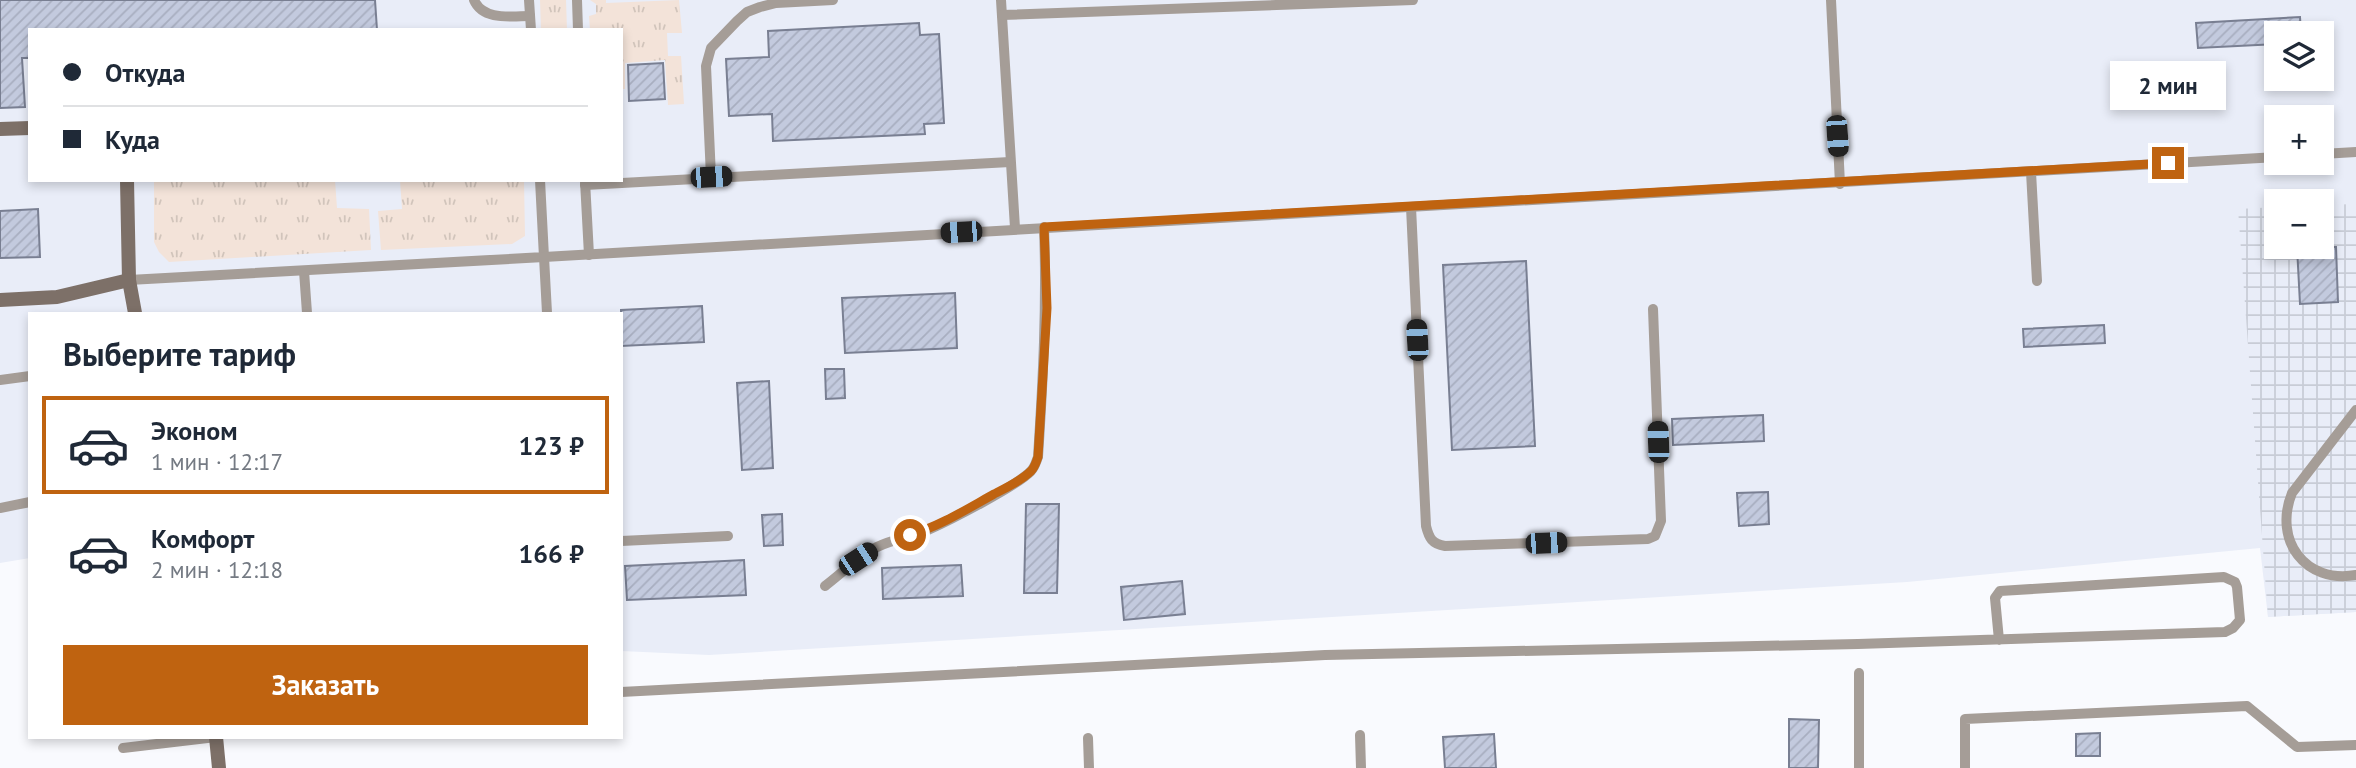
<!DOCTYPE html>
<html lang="ru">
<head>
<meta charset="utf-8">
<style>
	:root { --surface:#fff; --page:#f6f6f7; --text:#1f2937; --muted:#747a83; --line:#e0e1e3; --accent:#bf6310 }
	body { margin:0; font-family:"PT Sans",sans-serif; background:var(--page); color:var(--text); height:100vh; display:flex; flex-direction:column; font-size:26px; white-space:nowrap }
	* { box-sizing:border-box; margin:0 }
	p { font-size:23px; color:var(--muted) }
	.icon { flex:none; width:38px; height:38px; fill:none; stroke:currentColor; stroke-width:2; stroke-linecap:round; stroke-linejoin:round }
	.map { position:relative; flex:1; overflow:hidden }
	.panel { position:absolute; left:28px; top:312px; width:595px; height:427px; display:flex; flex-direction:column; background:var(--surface); border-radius:0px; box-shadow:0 4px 10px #0003 }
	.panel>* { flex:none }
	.top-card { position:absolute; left:28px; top:28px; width:595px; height:154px; border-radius:0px; box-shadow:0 4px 10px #0003; display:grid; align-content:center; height:154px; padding:0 35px; background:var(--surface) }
	.buttons { position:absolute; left:2264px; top:21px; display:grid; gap:14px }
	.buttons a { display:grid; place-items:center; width:70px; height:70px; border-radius:0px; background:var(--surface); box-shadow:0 4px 10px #0003; font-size:35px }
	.end { position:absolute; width:32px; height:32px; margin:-16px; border:9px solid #bf6310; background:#fff; box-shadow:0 0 0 4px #fff }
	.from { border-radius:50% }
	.bubble { position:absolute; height:49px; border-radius:0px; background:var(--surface); box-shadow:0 4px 10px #0003; font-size:23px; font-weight:700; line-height:49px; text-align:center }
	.car { position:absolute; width:21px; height:42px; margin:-21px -10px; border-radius:9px; box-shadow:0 0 5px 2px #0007; background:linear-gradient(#222 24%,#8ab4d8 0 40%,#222 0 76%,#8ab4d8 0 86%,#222 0) }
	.top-card b { display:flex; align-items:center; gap:24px; height:66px; font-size:26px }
	.top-card b+b { border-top:2px solid var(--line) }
	.top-card i { width:18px; height:18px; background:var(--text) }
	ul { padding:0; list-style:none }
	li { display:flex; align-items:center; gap:21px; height:98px; margin:0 14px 10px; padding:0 21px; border:4px solid transparent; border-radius:0px }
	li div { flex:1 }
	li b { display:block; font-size:26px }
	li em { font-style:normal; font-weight:700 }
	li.current { border-color:var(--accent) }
	li>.icon { width:63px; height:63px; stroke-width:1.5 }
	h2 { padding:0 35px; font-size:32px; line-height:84px }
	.button { display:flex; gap:14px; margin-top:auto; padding:14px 35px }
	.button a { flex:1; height:80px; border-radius:0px; background:var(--accent); color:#fff; font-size:28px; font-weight:700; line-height:80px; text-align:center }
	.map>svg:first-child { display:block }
	.built { fill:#e9edf8; fill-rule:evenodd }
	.industrial { fill:url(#industrial-grid) }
	.grass { fill:url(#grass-tufts) }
	.building { fill:url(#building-hatch); stroke:#797f92; stroke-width:2 }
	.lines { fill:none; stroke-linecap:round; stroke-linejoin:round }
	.lane { stroke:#a59d97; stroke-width:10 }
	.secondary { stroke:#7d7068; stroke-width:14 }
	.route { stroke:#bf6310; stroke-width:9 }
</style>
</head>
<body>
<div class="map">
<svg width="2356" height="768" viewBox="0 0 2356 768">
	<defs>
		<pattern id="industrial-grid" width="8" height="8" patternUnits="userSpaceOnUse" patternTransform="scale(1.75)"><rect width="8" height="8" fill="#e9edf8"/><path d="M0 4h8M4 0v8" fill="none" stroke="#c8ccd6"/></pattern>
		<pattern id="grass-tufts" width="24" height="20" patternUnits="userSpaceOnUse" patternTransform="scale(1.75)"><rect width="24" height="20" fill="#f3e3d9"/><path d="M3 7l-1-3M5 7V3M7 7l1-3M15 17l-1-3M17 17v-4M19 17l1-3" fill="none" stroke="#d1c4bb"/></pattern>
		<pattern id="building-hatch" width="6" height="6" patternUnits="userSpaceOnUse" patternTransform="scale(1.75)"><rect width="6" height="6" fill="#c3cade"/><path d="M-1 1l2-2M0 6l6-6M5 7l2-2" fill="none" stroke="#a8aec0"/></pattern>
	</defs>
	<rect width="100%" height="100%" fill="#f9fafe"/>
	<!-- built -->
	<path class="built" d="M0,0H2356V612L2268,617L2260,548L1907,582L709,655L621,651V313H30V558L0,563ZM30,30H621V180H30ZM2277,33H2322V79H2277ZM2277,117H2322V163H2277ZM2277,201H2322V247H2277Z"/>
	<!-- industrial -->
	<path class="industrial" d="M2356,204V612L2268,617L2238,209L2277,207V247H2322V205Z"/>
	<!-- grass -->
	<g class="grass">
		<path d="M540,0H566L567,30H541Z"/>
		<path d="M590,0H606V3L679,0L682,33H667L668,56H681L684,104L668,105L665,60L625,63V89H621V30H590L589,16L596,14V4Z"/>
		<path d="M154,180H335L337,208L369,209L371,250L169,262L159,252L154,242Z"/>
		<path d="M400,180H524L525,236L512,244L381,250L378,211L402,209Z"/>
	</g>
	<!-- building -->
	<g class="building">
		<path d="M0,0H375L377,30H30V58H22L25,107L0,108Z"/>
		<path d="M2300,17L2301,33H2277V44L2198,48L2196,23Z"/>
		<path d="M919,23L920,35L939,34L944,123L924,124L925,134L773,141L772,114L729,116L726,59L769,57L768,31Z"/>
		<path d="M663,63L665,99L629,101L628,65Z"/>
		<path d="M38,209L40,257L0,258V211Z"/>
		<path d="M2297,247H2336L2338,302L2300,304Z"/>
		<path d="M1526,261L1535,446L1452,450L1443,265Z"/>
		<path d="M955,293L957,348L845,353L842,298Z"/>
		<path d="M702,306L704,342L621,346V310Z"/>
		<path d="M2104,325L2105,343L2024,347L2023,329Z"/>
		<path d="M825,369H844L845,398L826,399Z"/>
		<path d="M769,381L773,468L742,470L737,383Z"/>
		<path d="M1763,415L1764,441L1673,445L1672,419Z"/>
		<path d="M1768,492L1769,524L1739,526L1737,493Z"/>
		<path d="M1026,504H1059L1057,593H1024Z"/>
		<path d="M782,514L783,545L764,546L762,515Z"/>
		<path d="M744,560L746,595L627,600L625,566Z"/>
		<path d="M961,565L963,596L883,599L882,568Z"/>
		<path d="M1182,581L1185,614L1124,620L1121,587Z"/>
		<path d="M1789,719L1819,720L1818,768H1789Z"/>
		<path d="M2100,733V756H2076V734Z"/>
		<path d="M1494,734L1496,768H1445L1443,737Z"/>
	</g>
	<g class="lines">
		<!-- lane -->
		<g class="lane">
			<path d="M474,0C483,21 512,16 530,16"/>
			<path d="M529,0L531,30"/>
			<path d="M577,0L578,30"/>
			<path d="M1001,0L1015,228"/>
			<path d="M1831,0L1840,184"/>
			<path d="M1002,15L1413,0"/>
			<path d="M2322,154L2356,152"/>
			<path d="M2031,172L2037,281"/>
			<path d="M711,177L706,66L711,48L737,21L747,12L760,7L776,3L833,0"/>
			<path d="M585,181L589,255"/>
			<path d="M585,185L1010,162"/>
			<path d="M1411,207L1426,526C1429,538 1432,544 1445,546L1648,539L1655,536L1661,521L1653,309"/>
			<path d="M304,271L307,313"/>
			<path d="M129,280L544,257L540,180"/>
			<path d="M547,313L544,257L2277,157"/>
			<path d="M0,380L30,376"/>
			<path d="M2356,410L2292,493C2273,540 2305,584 2356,575"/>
			<path d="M0,508L30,502"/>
			<path d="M621,541L728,536"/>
			<path d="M825,586C842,573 858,557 877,547C893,539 911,537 928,530C948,521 1017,486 1031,471C1035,467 1036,462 1038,457C1043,380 1047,304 1044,227"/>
			<path d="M621,692L1325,655L1858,644L2225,632L2233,628L2240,620L2237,587L2235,582L2224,577L2000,591L1995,598L1999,640"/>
			<path d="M1360,735L1361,768"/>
			<path d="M1088,738L1089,768"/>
			<path d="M123,748L216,737"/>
			<path d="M1859,768V673"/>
			<path d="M1965,768V719L2247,706L2297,747L2356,745"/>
		</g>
		<!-- secondary -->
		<g class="secondary">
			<path d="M0,129L30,128"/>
			<path d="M127,180L129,280L135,313"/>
			<path d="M0,300L57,297L129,280"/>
			<path d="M216,737L219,768"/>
		</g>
	</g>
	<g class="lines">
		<!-- route -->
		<path class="route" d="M910,535C940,526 967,509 994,494C1006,488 1021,481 1031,471C1035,467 1036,462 1038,457L1047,308L1044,227L2168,163"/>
	</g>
</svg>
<div class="buttons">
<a><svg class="icon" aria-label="layers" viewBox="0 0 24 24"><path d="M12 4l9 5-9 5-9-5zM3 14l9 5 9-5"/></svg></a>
<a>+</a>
<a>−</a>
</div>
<i class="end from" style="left:910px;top:535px"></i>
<i class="end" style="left:2168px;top:163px"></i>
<div class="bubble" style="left:2110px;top:61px;width:116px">2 мин</div>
<i class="car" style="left:1837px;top:136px;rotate:176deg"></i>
<i class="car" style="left:711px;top:177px;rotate:87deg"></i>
<i class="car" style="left:961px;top:232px;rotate:267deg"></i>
<i class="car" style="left:1417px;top:340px;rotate:357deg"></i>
<i class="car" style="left:1658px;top:442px;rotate:358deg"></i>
<i class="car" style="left:1546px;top:543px;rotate:88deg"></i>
<i class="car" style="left:858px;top:559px;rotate:57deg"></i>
<div class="top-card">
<b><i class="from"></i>Откуда</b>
<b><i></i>Куда</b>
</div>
<section class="panel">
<h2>Выберите тариф</h2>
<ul>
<li class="current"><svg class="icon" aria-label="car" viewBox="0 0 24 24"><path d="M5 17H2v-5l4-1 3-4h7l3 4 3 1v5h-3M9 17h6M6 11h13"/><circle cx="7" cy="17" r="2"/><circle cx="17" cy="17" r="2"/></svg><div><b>Эконом</b><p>1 мин · 12:17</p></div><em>123 ₽</em></li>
<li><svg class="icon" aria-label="car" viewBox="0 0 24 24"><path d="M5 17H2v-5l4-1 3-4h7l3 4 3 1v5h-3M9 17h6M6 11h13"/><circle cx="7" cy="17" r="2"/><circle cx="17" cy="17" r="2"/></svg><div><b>Комфорт</b><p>2 мин · 12:18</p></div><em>166 ₽</em></li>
</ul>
<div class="button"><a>Заказать</a></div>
</section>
</div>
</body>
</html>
